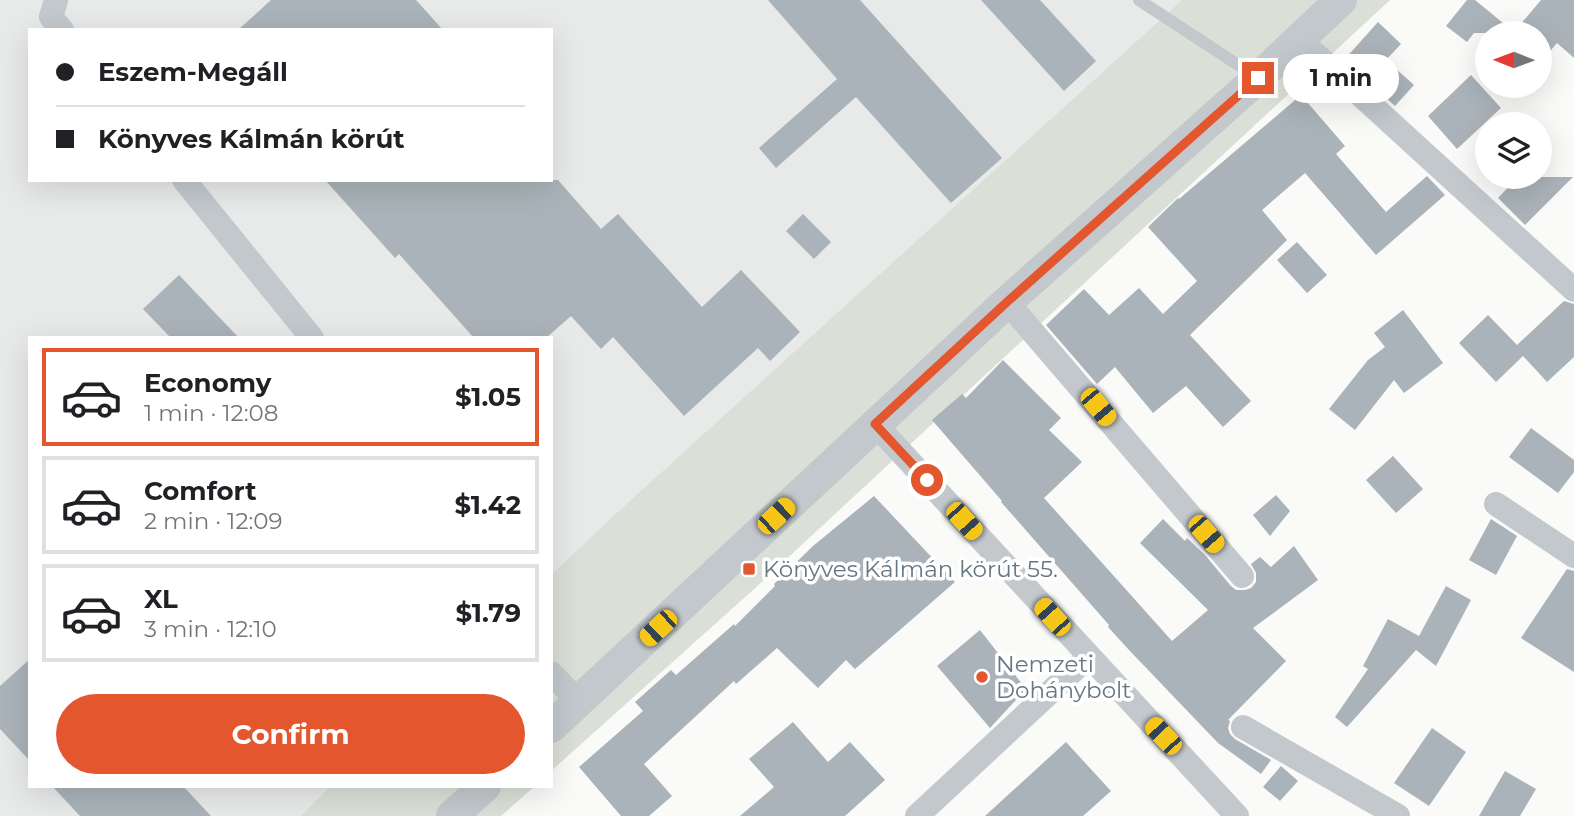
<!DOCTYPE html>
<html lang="en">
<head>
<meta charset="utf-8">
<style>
	:root { --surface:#fff; --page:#f6f6f6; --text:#202124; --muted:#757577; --line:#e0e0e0; --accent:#e4572e }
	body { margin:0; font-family:Montserrat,sans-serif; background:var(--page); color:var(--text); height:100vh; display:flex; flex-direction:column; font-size:26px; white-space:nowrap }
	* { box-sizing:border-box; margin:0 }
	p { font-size:23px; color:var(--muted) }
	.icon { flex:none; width:38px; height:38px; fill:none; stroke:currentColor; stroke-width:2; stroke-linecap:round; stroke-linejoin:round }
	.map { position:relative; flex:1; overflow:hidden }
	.sheet { position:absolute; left:28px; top:336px; width:525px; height:452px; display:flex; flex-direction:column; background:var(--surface); border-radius:0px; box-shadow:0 7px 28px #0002 }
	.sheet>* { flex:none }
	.hud { position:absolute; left:28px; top:28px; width:525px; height:154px; border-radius:0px; box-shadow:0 7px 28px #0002; display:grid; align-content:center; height:154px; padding:0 28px; background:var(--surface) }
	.needle { width:46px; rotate:271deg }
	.controls { position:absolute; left:1475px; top:21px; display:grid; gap:14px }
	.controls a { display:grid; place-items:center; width:77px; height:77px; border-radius:50%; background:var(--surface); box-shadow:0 7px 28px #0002; font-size:35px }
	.end { position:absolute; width:32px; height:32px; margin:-16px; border:9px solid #e4572e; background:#fff; box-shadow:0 0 0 4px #fff }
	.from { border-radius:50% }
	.bubble { position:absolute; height:49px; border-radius:24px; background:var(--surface); box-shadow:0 7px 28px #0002; font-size:23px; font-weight:700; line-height:49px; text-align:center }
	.car { position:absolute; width:21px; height:42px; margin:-21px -10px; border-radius:9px; box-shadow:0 0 5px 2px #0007; background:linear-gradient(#f5c518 24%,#345 0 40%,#f5c518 0 76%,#345 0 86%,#f5c518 0) }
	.hud b { display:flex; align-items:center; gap:24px; height:66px; font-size:26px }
	.hud b+b { border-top:2px solid var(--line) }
	.hud i { width:18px; height:18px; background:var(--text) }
	ul { padding:12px 0 0; list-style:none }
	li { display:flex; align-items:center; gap:21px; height:98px; margin:0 14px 10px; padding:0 14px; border:4px solid var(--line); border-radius:0px }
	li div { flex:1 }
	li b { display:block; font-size:26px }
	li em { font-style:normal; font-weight:700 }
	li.selected { border-color:var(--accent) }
	li>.icon { width:63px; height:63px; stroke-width:1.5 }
	.cta { display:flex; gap:14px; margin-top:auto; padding:14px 28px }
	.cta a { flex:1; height:80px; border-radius:42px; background:var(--accent); color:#fff; font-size:28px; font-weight:700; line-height:80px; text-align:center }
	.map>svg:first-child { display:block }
	.built { fill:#e8e9e9; fill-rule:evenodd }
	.green { fill:#dadfd7 }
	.building { fill:#aab3b9 }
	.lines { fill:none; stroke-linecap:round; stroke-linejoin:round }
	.service { stroke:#c3c8cc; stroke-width:12 }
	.minor { stroke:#c3c8cc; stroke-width:24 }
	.tertiary { stroke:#c3c8cc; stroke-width:32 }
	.route { stroke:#e4572e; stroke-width:9 }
	.poi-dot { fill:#e4572e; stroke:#fff; stroke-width:2.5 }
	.labels { text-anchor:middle; stroke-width:7; stroke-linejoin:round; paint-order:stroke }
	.poi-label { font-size:23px; fill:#657683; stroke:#fff; text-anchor:start }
</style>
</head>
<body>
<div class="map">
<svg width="1574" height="816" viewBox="0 0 1574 816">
	<rect width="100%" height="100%" fill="#fafaf8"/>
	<!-- built -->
	<path class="built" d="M0,0H1182L613,516L551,575V338H30V786H331L300,816H0ZM30,30H551V180H30Z"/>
	<!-- green -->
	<g class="green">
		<path d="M1182,0H1390L753,590L551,771V575L613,516Z"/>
		<path d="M331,786H535L501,816H300Z"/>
	</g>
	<!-- building -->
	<g class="building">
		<path d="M271,0H416L443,30H238Z"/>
		<path d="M768,0H860L1002,158L951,203L856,97L776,168L759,148L837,79Z"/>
		<path d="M981,0H1040L1096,61L1064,91Z"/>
		<path d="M1467,0H1475L1514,32L1541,0H1574V58L1557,43L1540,63V33H1474L1467,42L1446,26Z"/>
		<path d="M1378,22L1401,44L1386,60L1414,85L1395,106L1344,60Z"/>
		<path d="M1471,75L1501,108L1457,149L1428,116Z"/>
		<path d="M1301,95L1345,146L1336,154L1386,212L1427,176L1445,195L1376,255L1305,173L1262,210L1287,240L1190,335L1251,401L1223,427L1186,386L1153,413L1115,367L1097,384L1046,325L1084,289L1109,315L1139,288L1163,314L1197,281L1148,227L1178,198L1179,199Z"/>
		<path d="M1518,177H1573L1525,225L1498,198Z"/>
		<path d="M325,180H558L601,229L618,214L702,307L741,270L800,332L770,361L758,348L684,416L613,337L601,349L571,316L546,338H474L399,254L395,258Z"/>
		<path d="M803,214L831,242L814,259L786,231Z"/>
		<path d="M1297,242L1327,275L1307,293L1277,260Z"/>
		<path d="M179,275L239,338H171L143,309Z"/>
		<path d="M1564,301L1574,304V357L1547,382L1523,356L1496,382L1459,343L1488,315L1517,345Z"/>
		<path d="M1403,310L1443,363L1404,393L1394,380L1355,430L1329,409L1368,360L1385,347L1374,333Z"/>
		<path d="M1003,360L1061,418L1049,430L1082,462L1044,498L1172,641L1208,610L1140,543L1163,519L1185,541L1187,538L1205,555L1231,586L1236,590H1245L1251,588L1256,582V573L1251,564L1260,557L1271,567L1294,546L1318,580L1253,628L1286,661L1228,720L1230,721L1228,728L1230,734L1235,739L1271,760L1261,774L1218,743L1129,650L1108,627L1109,625L1001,502L1002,501L932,420L962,394L966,398Z"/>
		<path d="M1531,428L1574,460V472L1558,493L1509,457Z"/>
		<path d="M1393,456L1423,489L1396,513L1366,480Z"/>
		<path d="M1276,495L1290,511L1270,536L1253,515Z"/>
		<path d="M874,496L955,582L855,669L846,660L818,688L777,648L736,684L734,681L644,764L672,796L649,816H621L579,767L643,711L635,702L671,670L676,675L734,624L735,626L775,586L774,584L813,546Z"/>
		<path d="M1491,519L1517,536L1496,575L1469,560Z"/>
		<path d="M1567,569L1574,571V672L1521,638Z"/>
		<path d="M1446,586L1471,600L1436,666L1416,650L1347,727L1335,717L1368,669L1363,666L1388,619L1419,636Z"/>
		<path d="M980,630L1026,689L990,728L937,666Z"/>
		<path d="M30,659V761L0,729V686Z"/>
		<path d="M793,722L828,762L850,742L885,780L845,816H740L774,787L749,759Z"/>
		<path d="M1432,728L1466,752L1429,806L1394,783Z"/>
		<path d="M1066,742L1111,791L1083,816H985Z"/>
		<path d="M1281,766L1298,781L1280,801L1263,787Z"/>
		<path d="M1505,771L1536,789L1520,816H1479Z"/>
		<path d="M52,786H183L211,816H80Z"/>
	</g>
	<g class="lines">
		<!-- service -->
		<path class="service" d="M1139,0L1258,78"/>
		<!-- minor -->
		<g class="minor">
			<path d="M56,0L51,17L62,30"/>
			<path d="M1299,39L1574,290"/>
			<path d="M184,180L312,338"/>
			<path d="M1007,302L1242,576"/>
			<path d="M875,424L1237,816"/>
			<path d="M1496,504L1574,556"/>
			<path d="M551,673L579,702"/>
			<path d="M1243,727L1398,816"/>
			<path d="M917,816L1088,657"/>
		</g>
		<!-- tertiary -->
		<g class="tertiary">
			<path d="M551,727L1007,302L1258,78L1341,0"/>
			<path d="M452,816L485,786"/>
		</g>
	</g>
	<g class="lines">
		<!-- route -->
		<path class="route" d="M927,480L875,424L1007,302L1258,78"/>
	</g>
	<!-- markers -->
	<g class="poi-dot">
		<rect x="742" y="562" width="14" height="14" rx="3.5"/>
		<circle cx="982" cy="677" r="7"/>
	</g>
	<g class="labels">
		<!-- poi labels -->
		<g class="poi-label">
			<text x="763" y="577">Könyves Kálmán körút 55.</text>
			<text x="996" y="672">Nemzeti<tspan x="996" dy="26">Dohánybolt</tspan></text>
		</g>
	</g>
</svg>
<div class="controls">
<a><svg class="needle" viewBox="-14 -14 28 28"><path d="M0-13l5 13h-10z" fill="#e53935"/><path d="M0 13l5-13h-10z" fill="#757577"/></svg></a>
<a><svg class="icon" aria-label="layers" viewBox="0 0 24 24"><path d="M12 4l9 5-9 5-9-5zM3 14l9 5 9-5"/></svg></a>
</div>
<i class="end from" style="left:927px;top:480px"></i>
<i class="end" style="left:1258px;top:78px"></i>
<div class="bubble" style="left:1283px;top:54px;width:116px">1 min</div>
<i class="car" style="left:1098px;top:407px;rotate:140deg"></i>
<i class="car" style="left:776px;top:516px;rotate:47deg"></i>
<i class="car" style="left:964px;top:521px;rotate:138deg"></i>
<i class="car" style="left:1206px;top:534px;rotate:139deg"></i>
<i class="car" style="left:1052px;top:617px;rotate:318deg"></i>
<i class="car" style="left:658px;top:628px;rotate:227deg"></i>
<i class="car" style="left:1163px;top:736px;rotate:317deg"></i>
<div class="hud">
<b><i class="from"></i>Eszem-Megáll</b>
<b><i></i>Könyves Kálmán körút</b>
</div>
<section class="sheet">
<ul>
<li class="selected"><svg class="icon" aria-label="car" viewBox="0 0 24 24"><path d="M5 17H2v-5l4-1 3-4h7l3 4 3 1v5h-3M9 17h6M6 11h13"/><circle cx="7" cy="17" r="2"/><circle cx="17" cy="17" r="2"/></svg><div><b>Economy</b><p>1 min · 12:08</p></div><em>$1.05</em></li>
<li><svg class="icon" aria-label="car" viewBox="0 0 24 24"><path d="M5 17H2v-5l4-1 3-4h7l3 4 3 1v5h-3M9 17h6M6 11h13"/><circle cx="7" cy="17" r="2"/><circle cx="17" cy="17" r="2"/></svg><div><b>Comfort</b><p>2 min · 12:09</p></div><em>$1.42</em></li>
<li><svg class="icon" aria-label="car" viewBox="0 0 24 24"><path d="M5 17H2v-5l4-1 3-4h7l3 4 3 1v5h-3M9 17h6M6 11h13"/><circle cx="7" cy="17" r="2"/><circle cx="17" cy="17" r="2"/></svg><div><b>XL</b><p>3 min · 12:10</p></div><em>$1.79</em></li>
</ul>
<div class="cta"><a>Confirm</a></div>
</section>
</div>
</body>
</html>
